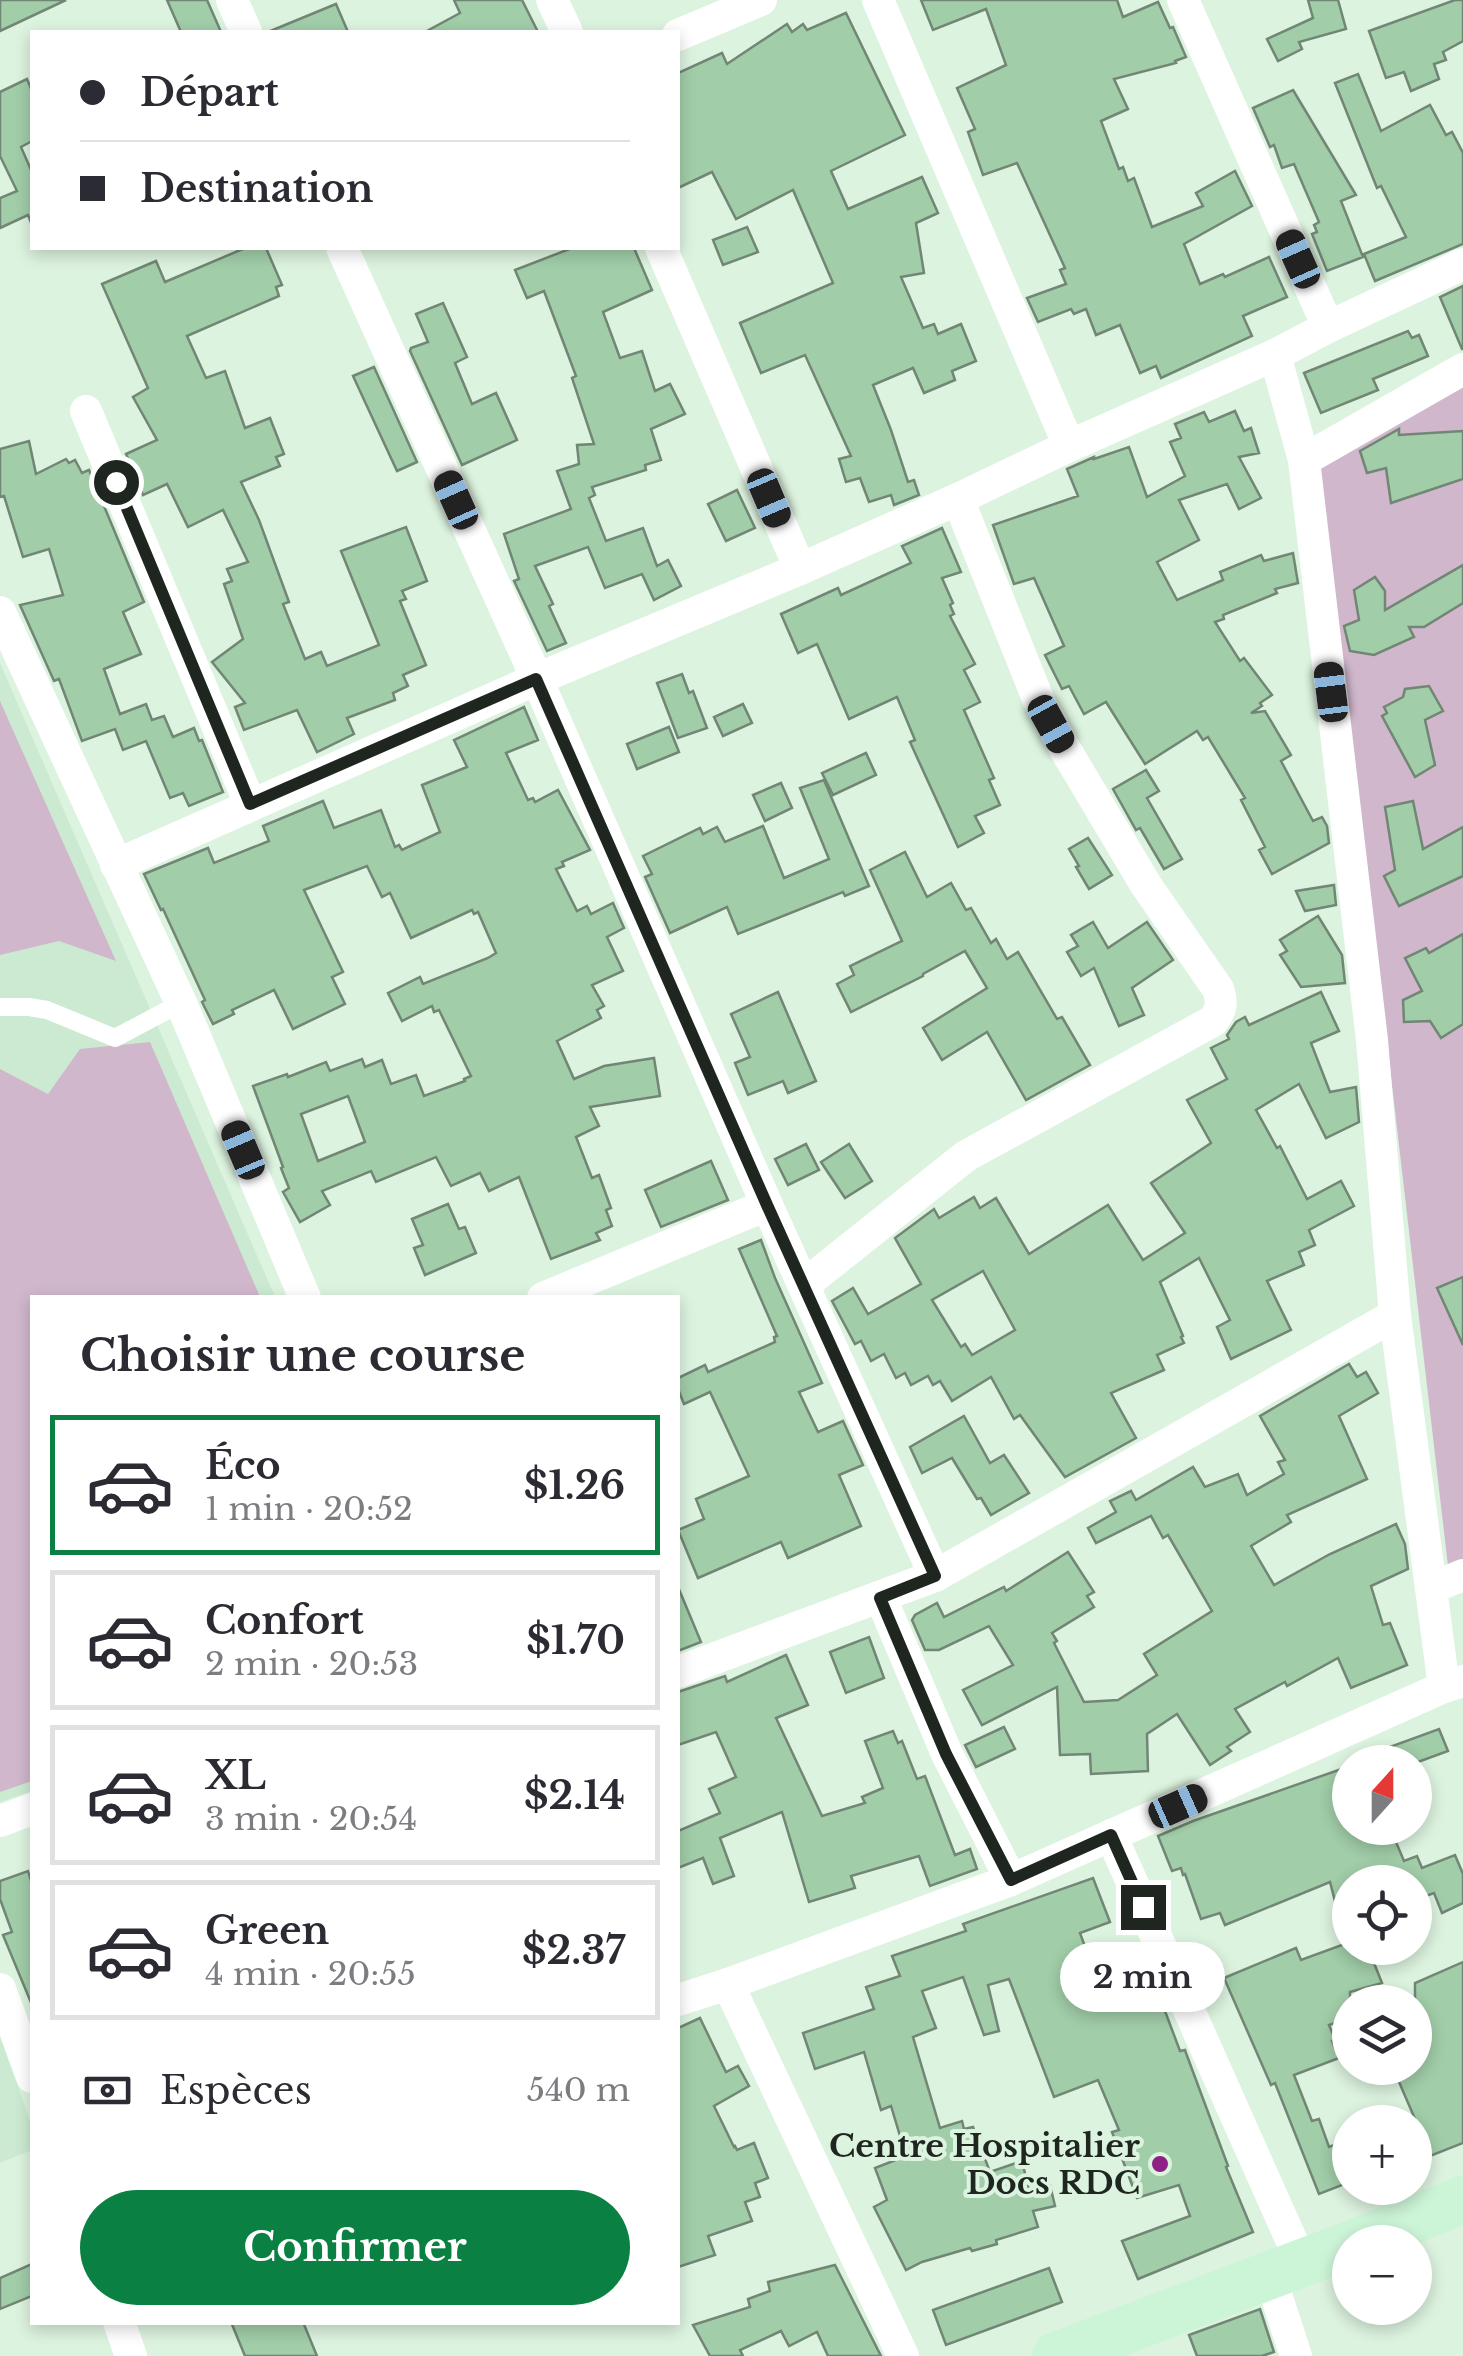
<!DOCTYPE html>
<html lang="fr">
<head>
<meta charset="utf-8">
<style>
	:root { --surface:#fff; --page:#f7f7f7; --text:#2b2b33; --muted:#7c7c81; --line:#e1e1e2; --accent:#0b8043 }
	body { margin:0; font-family:"Libre Baskerville",serif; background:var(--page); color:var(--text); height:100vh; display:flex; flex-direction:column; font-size:38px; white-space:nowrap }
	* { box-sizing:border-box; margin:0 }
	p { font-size:32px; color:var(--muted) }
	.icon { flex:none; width:55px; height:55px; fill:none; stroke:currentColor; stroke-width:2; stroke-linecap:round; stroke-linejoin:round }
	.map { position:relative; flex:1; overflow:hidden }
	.sheet { position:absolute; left:30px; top:1295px; width:650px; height:1030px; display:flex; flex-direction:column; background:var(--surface); border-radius:0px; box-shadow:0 5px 15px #0003 }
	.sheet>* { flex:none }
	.banner { position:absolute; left:30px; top:30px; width:650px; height:220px; border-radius:0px; box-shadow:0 5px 15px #0003; display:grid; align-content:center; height:220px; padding:0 50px; background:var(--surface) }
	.needle { width:65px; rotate:21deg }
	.tools { position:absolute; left:1332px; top:1745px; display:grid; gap:20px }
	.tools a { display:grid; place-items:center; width:100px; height:100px; border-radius:50%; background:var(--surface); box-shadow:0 5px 15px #0003; font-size:50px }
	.end { position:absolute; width:45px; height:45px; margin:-22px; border:12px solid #1e261f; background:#fff; box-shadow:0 0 0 5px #fff }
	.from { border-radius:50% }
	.bubble { position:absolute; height:70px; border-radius:35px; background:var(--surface); box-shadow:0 5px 15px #0003; font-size:32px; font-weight:700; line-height:70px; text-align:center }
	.car { position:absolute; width:30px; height:60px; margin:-30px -15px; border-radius:12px; box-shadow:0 0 8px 2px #0007; background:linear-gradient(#222 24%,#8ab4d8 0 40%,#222 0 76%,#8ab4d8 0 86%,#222 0) }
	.banner b { display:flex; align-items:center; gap:35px; height:95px; font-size:38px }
	.banner b+b { border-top:2px solid var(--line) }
	.banner i { width:25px; height:25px; background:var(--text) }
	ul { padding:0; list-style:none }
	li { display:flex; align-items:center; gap:30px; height:140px; margin:0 20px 15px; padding:0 30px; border:5px solid var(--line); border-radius:0px }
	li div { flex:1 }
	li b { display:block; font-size:38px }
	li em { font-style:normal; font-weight:700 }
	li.on { border-color:var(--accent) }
	li>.icon { width:90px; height:90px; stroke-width:1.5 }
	h2 { padding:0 50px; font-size:45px; line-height:120px }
	.pay { display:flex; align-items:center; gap:25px; height:110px; padding:0 50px; font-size:38px }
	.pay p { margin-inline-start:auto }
	.primary-button { display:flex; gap:20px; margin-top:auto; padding:20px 50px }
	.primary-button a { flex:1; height:115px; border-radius:60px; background:var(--accent); color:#fff; font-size:40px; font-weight:700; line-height:115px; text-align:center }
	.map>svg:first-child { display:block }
	.built { fill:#ccead1 }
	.green { fill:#d0b7cc }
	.building { fill:#a1cda8; stroke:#718674; stroke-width:2.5; fill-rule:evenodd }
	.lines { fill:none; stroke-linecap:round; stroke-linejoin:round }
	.lane { stroke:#fff; stroke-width:18 }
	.street { stroke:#fff; stroke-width:32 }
	.secondary { stroke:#ccf4d7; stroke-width:48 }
	.route { stroke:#1e261f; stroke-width:12 }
	.poi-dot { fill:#8d2185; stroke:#dcf3df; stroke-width:4 }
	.labels { text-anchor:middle; stroke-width:8; stroke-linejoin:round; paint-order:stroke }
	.poi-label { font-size:32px; font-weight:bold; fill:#1e261f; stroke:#dcf3df; text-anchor:end }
</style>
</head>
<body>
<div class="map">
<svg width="1463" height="2356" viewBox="0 0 1463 2356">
	<rect width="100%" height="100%" fill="#dcf3df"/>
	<!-- built -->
	<g class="built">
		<path d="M0,663L275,1297L32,1298V1791L0,1802Z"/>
		<path d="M0,2036L32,2126V2150L0,2163Z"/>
	</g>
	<!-- green -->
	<g class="green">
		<path d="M1463,385V1560L1448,1566L1320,467Z"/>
		<path d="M0,701L116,961L59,941L0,955Z"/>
		<path d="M150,1042L260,1297L32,1298V1781L0,1792V1069L48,1094L80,1049Z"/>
	</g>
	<!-- building -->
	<g class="building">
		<path d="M0,0H66L0,31Z"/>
		<path d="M167,0H207L221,32H181Z"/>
		<path d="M454,0H522L538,32H425L460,13Z"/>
		<path d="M921,0H1117L1123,17L1158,2L1170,28L1173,27L1186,57L1175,61L1176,63L1114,79L1128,109L1101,121L1119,169L1123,167L1128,181L1134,178L1152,227L1203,206L1196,193L1235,171L1252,206L1184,244L1200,284L1223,274L1225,277L1269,257L1287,297L1243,316L1252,336L1161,378L1156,366L1140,373L1120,325L1096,335L1086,309L1074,314L1071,309L1038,322L1027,298L1066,284L1060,270L1065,268L1017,163L983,175L968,132L975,129L957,88L1006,65L986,9L933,30Z"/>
		<path d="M1308,0H1338L1346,29L1299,42L1302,49L1278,61L1267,39L1313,18Z"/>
		<path d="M1455,0H1463V41L1443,52L1446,60L1434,64L1439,79L1411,91L1404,72L1386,78L1369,31Z"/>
		<path d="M336,4L348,32H268Z"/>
		<path d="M846,13L905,135L831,171L848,209L922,177L938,213L916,223L924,273L901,277L923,328L934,324L938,334L961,324L976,361L952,371L955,380L924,393L913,368L873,385L891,430L908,482L914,480L919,495L894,505L891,495L869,502L860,478L846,482L839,459L851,456L805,355L761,373L740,323L833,283L793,190L736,219L712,172L678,188V73L722,53L727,64L787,24L792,32L803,24L807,30Z"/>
		<path d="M1358,74L1381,131L1430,105L1446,135L1452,132L1463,153V244L1375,281L1364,254L1406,237L1381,186L1377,188L1335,83Z"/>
		<path d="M27,79L32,91V141L21,147L32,172V225L28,215L0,228V198L17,191L0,156V92Z"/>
		<path d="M1293,90L1356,195L1341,201L1363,257L1327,271L1312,234L1317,232L1314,225L1319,222L1294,164L1282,168L1274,145L1270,147L1253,108Z"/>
		<path d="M747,227L758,252L723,265L713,240Z"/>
		<path d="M245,248H266L282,285L276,287L279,296L187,336L206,378L225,371L245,428L270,418L284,454L276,457L280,466L241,482L259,520L289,602L283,604L305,659L321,652L327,666L379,645L341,551L406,527L427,581L402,591L406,599L400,601L426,665L403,675L408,686L393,693L395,700L347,718L354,734L317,752L297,710L244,730L235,707L245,703L212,662L243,639L224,584L232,581L227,569L248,562L223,510L188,527L167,484L143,495L126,454L157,440L133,397L148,388L102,284L156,261L165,282Z"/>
		<path d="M572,248H634L652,290L603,312L620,358L642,351L655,391L670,384L685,414L651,429L661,460L645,465L646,470L592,487L595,495L589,498L606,541L643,528L657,566L668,560L681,586L654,600L642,574L605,588L588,547L535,566L553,604L549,606L566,643L547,651L514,581L519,579L504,534L571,509L557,471L579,464L577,445L594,444L572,378L576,376L544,291L527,298L515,270Z"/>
		<path d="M1463,286V349H1462L1440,297Z"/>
		<path d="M443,303L467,357L455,363L472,404L496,393L517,440L462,465L410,351L411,348L428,342L416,314Z"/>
		<path d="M1408,331L1412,338L1419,335L1428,356L1373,379L1378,390L1321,413L1304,373Z"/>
		<path d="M374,367L417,462L397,471L353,376Z"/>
		<path d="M1235,411L1244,431L1251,428L1259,453L1239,457L1261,498L1239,509L1227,484L1179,500L1199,540L1157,562L1177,600L1223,580L1220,572L1261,555L1264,561L1293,553L1298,583L1275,589L1277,593L1223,615L1224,619L1215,622L1240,661L1244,658L1272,695L1260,703L1262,706L1251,713L1265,711L1291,755L1281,761L1313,821L1322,817L1327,826L1329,843L1272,874L1259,850L1265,847L1241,800L1245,798L1208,737L1203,740L1197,731L1145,764L1106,702L1084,714L1069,686L1062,689L1045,655L1064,646L1034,578L1014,584L993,525L1078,496L1067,469L1094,457V459L1129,447L1147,497L1185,476L1170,442L1181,438L1175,424L1204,412L1209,422Z"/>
		<path d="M1399,429V435L1463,431V479L1391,503L1386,468L1367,473L1360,451Z"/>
		<path d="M29,441L36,474L66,459L69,463L75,460L82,473L89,470L144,602L123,612L141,654L104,669L120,714L146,704L152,720L164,716L173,737L194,728L199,741L202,740L223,792L189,806L183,793L170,798L146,741L123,750L115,729L82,741L59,679L54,681L20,605L63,595L49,549L23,557L4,496L0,497V449Z"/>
		<path d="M737,490L755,528L726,541L708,504Z"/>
		<path d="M942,528L961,572L942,578L953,603L950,605L954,614L950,616L975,664L964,670L980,702L964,710L994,778L989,780L1000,805L975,816L984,833L958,847L910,742L915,740L897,697L849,719L817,644L798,653L781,614L838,588L841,595L911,563L902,546Z"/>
		<path d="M1463,565V603L1424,627H1409L1414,637L1374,655L1350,651L1344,626L1359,620L1354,590L1375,577L1385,591V610Z"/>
		<path d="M682,674L689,693L693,691L707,728L678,738L657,683Z"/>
		<path d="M1429,686L1443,711L1425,720L1435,765L1415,777L1382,716L1387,713L1384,707L1403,697L1405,689Z"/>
		<path d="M743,704L752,723L723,736L714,717Z"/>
		<path d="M524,707L538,740L506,753L528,800L533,798L535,802L558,790L590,850L562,862L564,866L556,869L577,911L587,906L591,914L613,903L624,928L607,937L623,971L592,985L604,1006L597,1010L601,1018L557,1041L574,1079L604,1066L654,1058L660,1096L590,1107L599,1126L576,1137L592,1178L599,1175L611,1208L606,1210L612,1226L596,1233L600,1240L551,1259L519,1177L489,1191L480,1173L451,1186L436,1157L376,1182L371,1171L322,1191L330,1205L300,1222L283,1192L289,1188L281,1168L283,1167L253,1086L287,1074L288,1077L326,1062L330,1071L362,1059L365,1067L382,1060L391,1084L416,1075L424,1096L465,1081L464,1079L471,1076L439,1010L434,1012L432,1006L402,1021L388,993L420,977L423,984L488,958L496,953L478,912L474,914L472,910L411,938L390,893L382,897L367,866L304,890L343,972L332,977L345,1004L293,1029L274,990L232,1010L234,1014L213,1024L202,1002L205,1000L163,909L161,910L144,874L208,848L214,863L269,841L263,826L323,801L334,828L381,810L395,847L399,845L402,850L440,832L422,785L467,767L454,740ZM348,1096L365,1142L318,1161L301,1114Z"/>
		<path d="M669,727L679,752L637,769L627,744Z"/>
		<path d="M866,753L876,775L833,795L822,773Z"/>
		<path d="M1146,770L1159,791L1147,798L1182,859L1164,869L1140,828L1136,830L1113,789Z"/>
		<path d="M824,780L869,886L845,896L843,892L738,934L727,907L670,933L645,877L652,874L643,856L700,828L703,834L717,827L725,842L763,826L784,878L829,859L800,788Z"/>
		<path d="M781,783L792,808L765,821L753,795Z"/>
		<path d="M1413,801L1423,849L1463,827V876L1399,906L1384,876L1395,870L1385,807Z"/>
		<path d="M1088,838L1112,875L1089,889L1076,867L1079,866L1069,849Z"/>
		<path d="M905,852L927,897L951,883L966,910L971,908L991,943L996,939L1007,959L1018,952L1057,1019L1062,1017L1090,1065L1026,1100L987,1032L942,1060L923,1028L987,988L965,951L923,974V976L851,1012L837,984L854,975L850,966L902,941L870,870Z"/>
		<path d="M1334,885L1336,905L1305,911L1296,891Z"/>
		<path d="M1318,916L1342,955L1345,983L1301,987L1280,955L1287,951L1280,940Z"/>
		<path d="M1093,922L1108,948L1147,922L1173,960L1132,988L1144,1015L1119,1026L1094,968L1081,976L1067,952L1078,946L1071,935Z"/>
		<path d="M1463,934V1024L1441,1038L1430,1021L1404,1022L1403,1000L1422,991L1405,958L1426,948L1429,953Z"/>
		<path d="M778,992L816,1081L788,1093L783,1081L748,1095L735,1063L750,1057L731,1014Z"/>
		<path d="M1321,992L1339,1031L1311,1043L1330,1092L1356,1087L1359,1122L1326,1138L1299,1084L1256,1110L1277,1148L1280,1146L1307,1199L1341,1181L1354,1206L1309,1230L1315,1245L1299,1252L1304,1265L1267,1281L1291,1330L1231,1359L1217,1327L1230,1320L1199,1258L1160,1282L1183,1336L1181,1337L1184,1343L1157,1355L1164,1370L1111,1393L1136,1438L1065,1477L1020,1415L1014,1419L991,1377L952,1401L940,1381L933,1385L928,1376L911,1385L905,1373L896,1378L884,1354L871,1361L861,1341L855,1344L832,1301L853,1288L868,1314L921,1284L895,1238L934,1209L939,1218L974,1197L980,1208L996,1198L1029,1254L1108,1205L1143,1260L1185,1233L1151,1183L1211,1143L1187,1100L1227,1079L1211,1048L1229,1039L1227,1035L1236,1022L1245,1017L1249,1025ZM983,1271L1015,1330L972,1355L965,1344L961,1347L932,1300Z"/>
		<path d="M806,1144L819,1170L788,1185L775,1159Z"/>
		<path d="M849,1144L872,1181L845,1198L821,1162Z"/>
		<path d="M711,1161L728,1200L661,1227L645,1190Z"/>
		<path d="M448,1204L459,1229L465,1227L476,1253L425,1275L414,1248L423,1245L412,1219Z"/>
		<path d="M761,1240L775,1278L822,1383L799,1392L818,1432L843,1421L863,1465L839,1475L861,1526L788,1558L781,1542L698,1578L678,1530L704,1519L696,1499L749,1476L710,1392L684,1404L678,1389V1378L705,1365L708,1372L775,1342L774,1337L777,1336L739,1249Z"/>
		<path d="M1463,1277V1345L1437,1288Z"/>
		<path d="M1349,1364L1357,1377L1366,1372L1378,1393L1339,1416L1367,1479L1287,1515L1291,1522L1251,1546L1274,1585L1330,1554L1396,1524L1405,1544L1408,1569L1371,1586L1383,1625L1390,1623L1407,1665L1351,1688L1338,1658L1287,1686L1285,1682L1235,1709L1250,1732L1227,1747L1231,1751L1210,1765L1177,1714L1147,1734L1148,1771L1091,1774L1090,1754L1060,1755L1057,1687L982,1725L963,1690L1013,1665L989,1626L939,1650H925L912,1620L915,1615L937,1603L944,1617L1004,1587L1006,1591L1068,1552L1094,1592L1087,1596L1094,1607L1052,1633L1057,1641L1054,1643L1084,1702L1118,1700L1157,1675L1144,1654L1212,1611L1168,1535L1163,1538L1151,1516L1096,1543L1088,1528L1116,1512L1110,1501L1131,1491L1136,1500L1193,1467L1205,1487L1238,1474L1247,1495L1284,1474L1278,1462L1285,1460L1260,1416Z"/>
		<path d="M964,1416L990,1463L1004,1455L1029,1493L991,1515L981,1498L977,1499L952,1458L922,1473L910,1447Z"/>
		<path d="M678,1587L701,1642L678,1651Z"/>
		<path d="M869,1637L884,1678L846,1693L830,1652Z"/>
		<path d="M786,1655L808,1705L776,1718L822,1816L865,1803L862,1797L883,1788L865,1741L893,1731L898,1743L902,1741L917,1779L925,1776L955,1855L970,1849L977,1869L930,1886L919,1856L851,1876L855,1888L809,1902L782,1812L720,1838L734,1876L713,1884L703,1858L678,1868V1831L720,1813L709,1789L736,1777L716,1732L678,1745V1692L725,1676L727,1682Z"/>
		<path d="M1004,1727L1015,1749L976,1767L965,1745Z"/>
		<path d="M1439,1729L1448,1751L1418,1762H1354V1760Z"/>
		<path d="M1350,1766V1828H1390L1404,1861L1417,1856L1422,1868L1455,1855L1463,1874V1903L1442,1913L1434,1893L1415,1900V1882H1353L1372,1873L1350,1879V1931L1343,1932L1330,1882L1225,1925L1220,1913L1201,1919L1185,1874L1183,1875L1181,1868L1172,1871L1158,1836L1193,1821Z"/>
		<path d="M28,1871L32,1884V2005L3,1935L12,1932L0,1899V1881Z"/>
		<path d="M1093,1878L1110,1922L1080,1933L1099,1985L1129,1974L1130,1977L1150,1971L1180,2051L1185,2050L1186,2053L1228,2166L1226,2167L1253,2232L1138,2279L1122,2241L1190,2216L1179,2185L1137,2198L1112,2132L1119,2130L1098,2080L1054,2097L1009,1979L988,1985L999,2031L984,2035L963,1977L922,1991L936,2028L913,2037L940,2128L962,2121L964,2129L973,2127L990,2172L1022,2161L1029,2190L1050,2185L1055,2206L1033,2211L1038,2227L996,2240L997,2244L972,2251L970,2248L922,2262L906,2270L874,2207L887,2200L875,2168L906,2156L891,2106L881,2110L864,2052L815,2069L803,2033L874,2009L866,1987L900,1976L892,1956L966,1931L963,1924Z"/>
		<path d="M1350,1942V1948H1368L1382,1983L1350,1992V2018L1329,2025L1335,2039L1332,2041L1339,2058L1294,2075L1312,2121L1319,2119L1329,2147L1350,2139V2182L1319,2194L1275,2083L1271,2085L1224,1978L1296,1948L1301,1960Z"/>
		<path d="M1463,1962V2143L1415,2162V2119L1393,2068H1415V1983Z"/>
		<path d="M700,2018L726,2072L738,2066L749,2086L714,2106L734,2147L735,2146L737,2150L754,2143L768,2178L755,2183L760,2197L745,2202L752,2221L708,2236L715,2255L678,2267V2028Z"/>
		<path d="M32,2264V2296L0,2309V2278Z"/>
		<path d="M835,2265L881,2356H828L817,2332L789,2346L781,2331L740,2350L743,2356H710L693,2325L750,2307L748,2299L770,2291L768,2282Z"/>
		<path d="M1049,2268L1062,2302L946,2345L933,2310Z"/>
		<path d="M1260,2309L1274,2352L1262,2356H1197L1189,2335Z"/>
		<path d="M231,2322H303L317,2356H245Z"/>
	</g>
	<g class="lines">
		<!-- lane -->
		<path class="lane" d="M0,1007H29L47,1010L115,1038L181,1003"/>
		<!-- street -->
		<g class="street">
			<path d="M232,0L246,32"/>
			<path d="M552,0L567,32"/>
			<path d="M878,0L1069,446"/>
			<path d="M1183,0L1328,327"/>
			<path d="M678,35L761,0"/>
			<path d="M342,248L537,679L767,1205L935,1576"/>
			<path d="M661,248L800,569"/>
			<path d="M1275,355L1304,460L1372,1040L1395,1315L1444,1687"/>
			<path d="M86,411L250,804"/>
			<path d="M1304,460L1463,369"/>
			<path d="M0,612L181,1003L305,1298"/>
			<path d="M116,865L537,679L800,569L958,499L1069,446L1275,355L1328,327L1463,264"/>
			<path d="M804,1285L966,1156L1213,1021C1221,1010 1223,1003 1218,989L1146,885L1065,749L1038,699L958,499"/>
			<path d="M543,1298L767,1205"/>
			<path d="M1431,1588L1463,1575"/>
			<path d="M881,1598L947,1754L1011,1880"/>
			<path d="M678,1672L935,1576L1395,1315"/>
			<path d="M0,1821L32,1809"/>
			<path d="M1111,1835L1302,2264"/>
			<path d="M728,1984L903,2356"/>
			<path d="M0,1989L32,2077"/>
			<path d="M678,2000L728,1984L1011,1880L1444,1687L1463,1681"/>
			<path d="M1270,2276L1296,2356"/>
			<path d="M119,2322L131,2356"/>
		</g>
		<!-- secondary -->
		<g class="secondary">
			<path d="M1357,2242L1463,2200"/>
			<path d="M1056,2356L1350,2245"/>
		</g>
	</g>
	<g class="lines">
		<!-- route -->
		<path class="route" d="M116,482L250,804L536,679L767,1205L935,1576L880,1598L946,1754L1011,1880L1111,1835L1143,1907"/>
	</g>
	<!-- markers -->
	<circle class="poi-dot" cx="1160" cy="2164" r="10"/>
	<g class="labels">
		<!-- poi labels -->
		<g class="poi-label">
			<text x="1140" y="2157">Centre Hospitalier<tspan x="1140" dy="37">Docs RDC</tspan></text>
		</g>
	</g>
</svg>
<div class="tools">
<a><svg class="needle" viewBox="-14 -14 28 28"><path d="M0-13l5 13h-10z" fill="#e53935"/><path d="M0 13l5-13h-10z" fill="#7c7c81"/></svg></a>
<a><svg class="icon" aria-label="locate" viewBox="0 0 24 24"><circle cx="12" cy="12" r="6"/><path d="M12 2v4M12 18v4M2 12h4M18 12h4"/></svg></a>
<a><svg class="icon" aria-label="layers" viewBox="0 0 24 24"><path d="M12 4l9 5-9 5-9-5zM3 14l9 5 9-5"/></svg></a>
<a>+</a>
<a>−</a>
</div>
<i class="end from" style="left:116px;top:482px"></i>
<i class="end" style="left:1143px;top:1907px"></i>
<div class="bubble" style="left:1060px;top:1942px;width:165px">2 min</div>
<i class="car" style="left:1298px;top:259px;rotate:336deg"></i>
<i class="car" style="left:769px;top:498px;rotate:157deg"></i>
<i class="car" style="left:456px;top:500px;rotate:336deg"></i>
<i class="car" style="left:1331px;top:692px;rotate:353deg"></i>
<i class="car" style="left:1051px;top:724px;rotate:151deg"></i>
<i class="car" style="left:243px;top:1150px;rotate:337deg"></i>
<i class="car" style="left:1178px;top:1806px;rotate:66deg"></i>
<div class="banner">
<b><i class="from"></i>Départ</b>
<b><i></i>Destination</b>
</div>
<section class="sheet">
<h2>Choisir une course</h2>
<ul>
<li class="on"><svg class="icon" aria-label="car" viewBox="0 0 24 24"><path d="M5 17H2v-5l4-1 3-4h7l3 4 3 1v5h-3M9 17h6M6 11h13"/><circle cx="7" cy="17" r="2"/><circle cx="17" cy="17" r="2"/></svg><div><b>Éco</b><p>1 min · 20:52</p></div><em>$1.26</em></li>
<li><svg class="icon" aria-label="car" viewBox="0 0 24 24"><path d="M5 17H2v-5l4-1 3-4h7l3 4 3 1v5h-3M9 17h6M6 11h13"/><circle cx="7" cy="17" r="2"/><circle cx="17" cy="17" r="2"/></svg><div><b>Confort</b><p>2 min · 20:53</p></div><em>$1.70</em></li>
<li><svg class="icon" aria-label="car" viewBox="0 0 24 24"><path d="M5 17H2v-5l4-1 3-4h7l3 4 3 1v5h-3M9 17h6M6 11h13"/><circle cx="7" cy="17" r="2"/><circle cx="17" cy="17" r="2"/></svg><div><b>XL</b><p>3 min · 20:54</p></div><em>$2.14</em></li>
<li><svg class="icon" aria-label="car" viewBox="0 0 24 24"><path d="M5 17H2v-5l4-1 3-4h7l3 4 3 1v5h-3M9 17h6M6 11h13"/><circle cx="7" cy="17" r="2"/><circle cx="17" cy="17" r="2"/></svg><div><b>Green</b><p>4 min · 20:55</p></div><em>$2.37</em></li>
</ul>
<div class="pay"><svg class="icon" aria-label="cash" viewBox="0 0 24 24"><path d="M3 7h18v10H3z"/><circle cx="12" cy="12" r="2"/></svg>Espèces<p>540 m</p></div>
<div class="primary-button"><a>Confirmer</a></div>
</section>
</div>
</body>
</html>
